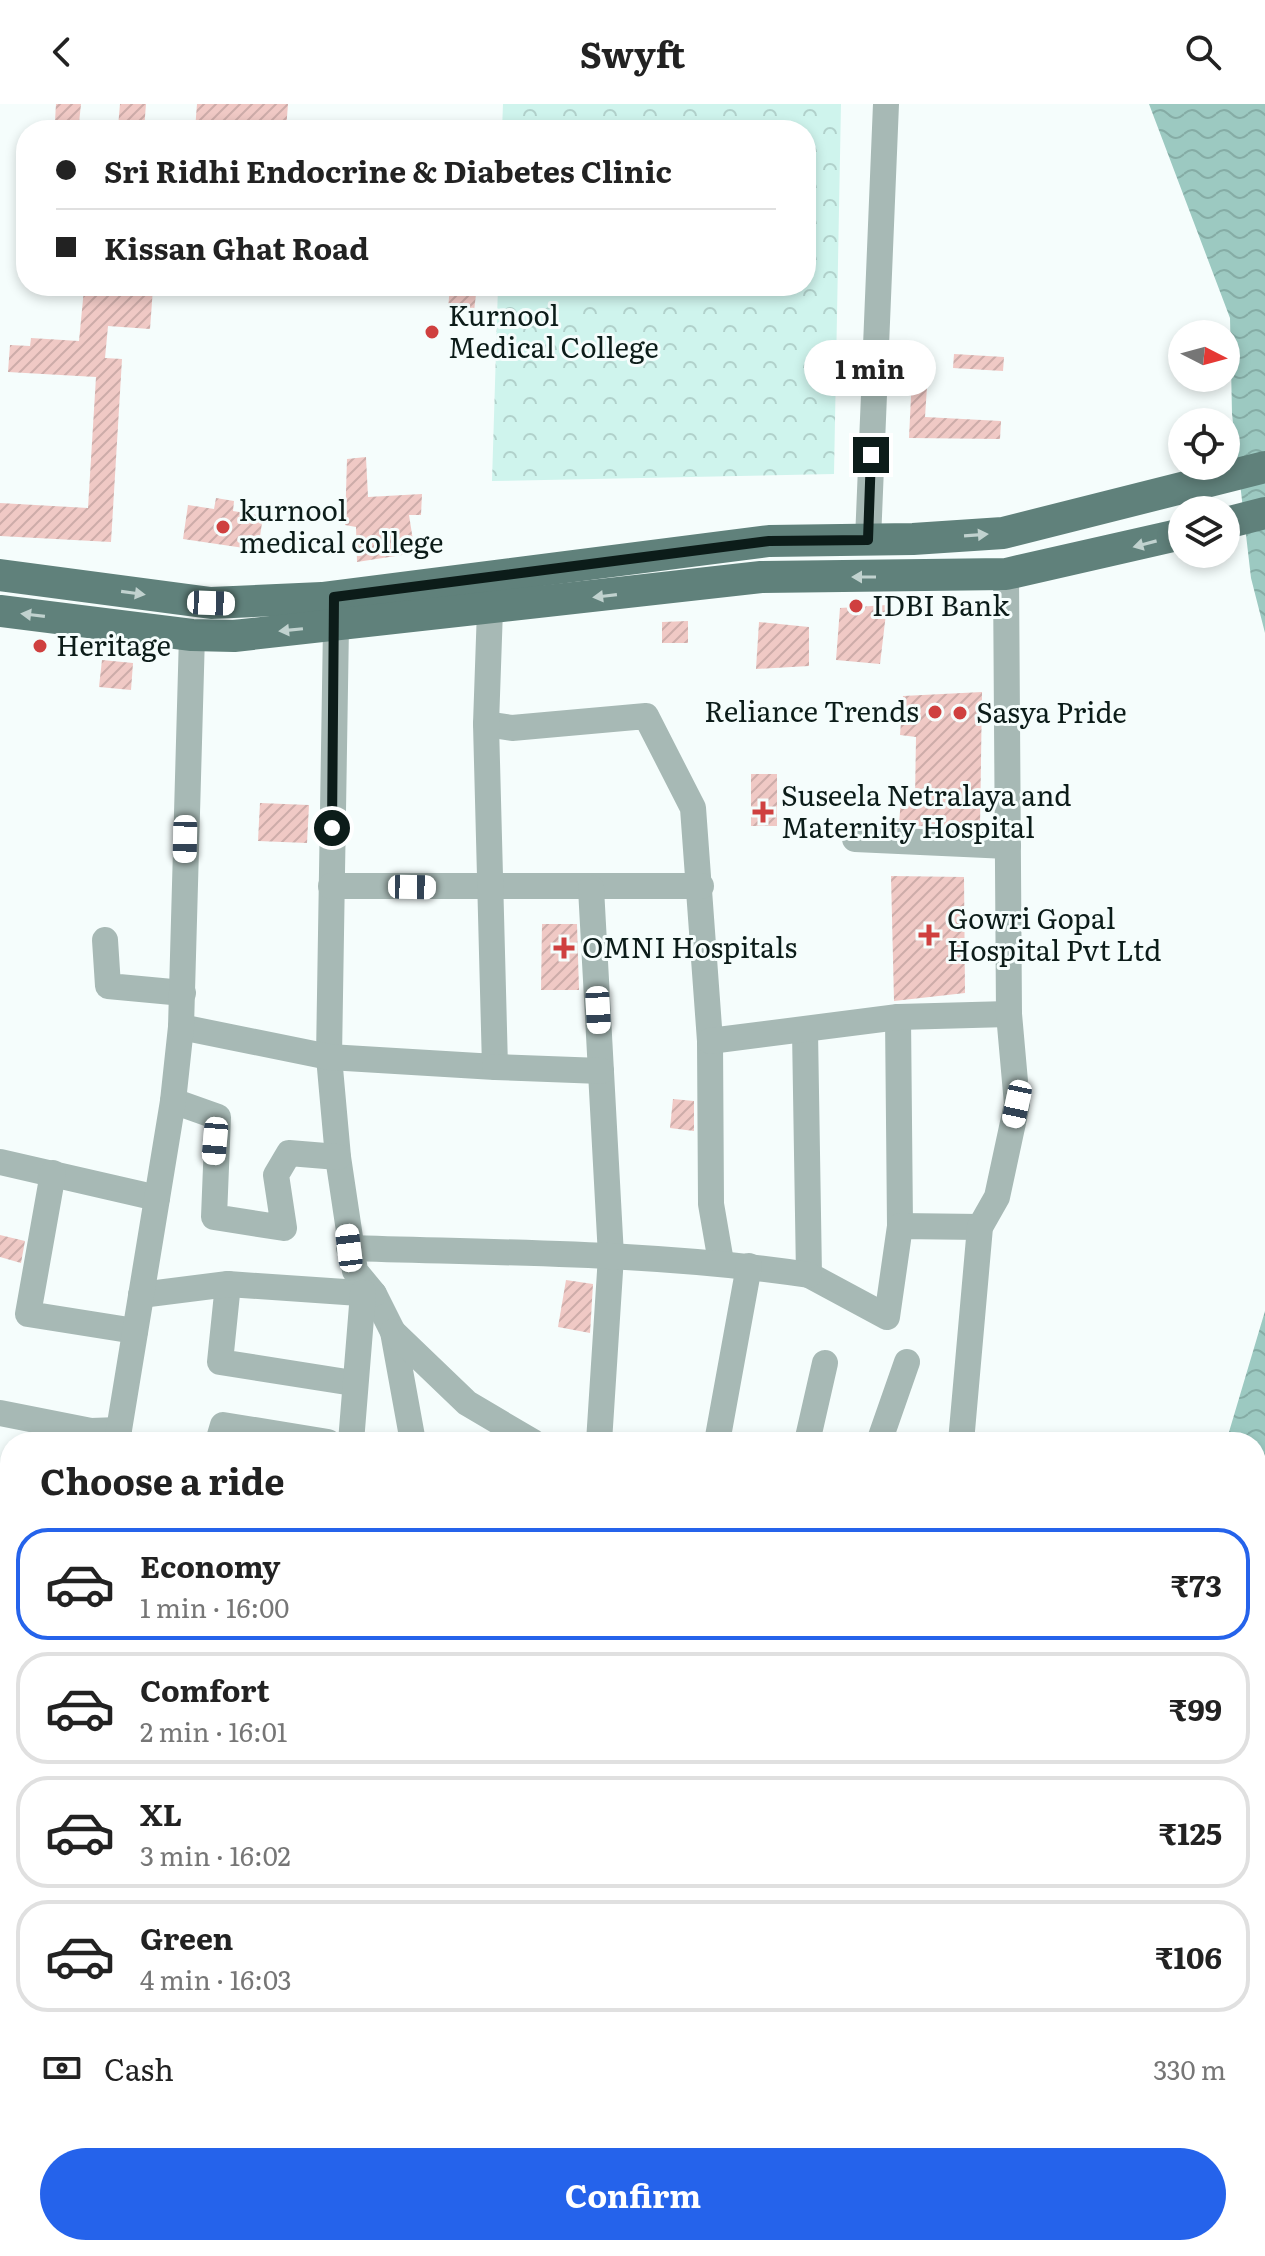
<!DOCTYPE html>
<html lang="en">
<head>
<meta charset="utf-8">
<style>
	:root { --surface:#fff; --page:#f2f2f2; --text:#222; --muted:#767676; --line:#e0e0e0; --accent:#2563eb }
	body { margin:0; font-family:Literata,serif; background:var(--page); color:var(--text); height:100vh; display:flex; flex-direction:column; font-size:30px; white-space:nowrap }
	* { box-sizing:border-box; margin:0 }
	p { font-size:26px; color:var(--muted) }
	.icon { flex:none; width:44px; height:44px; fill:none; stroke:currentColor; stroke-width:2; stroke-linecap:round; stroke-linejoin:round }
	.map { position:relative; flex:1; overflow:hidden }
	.details { position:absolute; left:0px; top:1328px; width:1266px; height:824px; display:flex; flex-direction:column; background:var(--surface); border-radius:32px 32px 0 0; box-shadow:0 4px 12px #0003 }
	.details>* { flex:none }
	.banner { position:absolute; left:16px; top:16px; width:800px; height:176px; border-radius:32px; box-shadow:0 4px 12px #0003; display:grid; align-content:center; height:176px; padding:0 40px; background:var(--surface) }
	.needle { width:52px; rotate:96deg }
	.controls { position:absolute; left:1168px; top:216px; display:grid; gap:16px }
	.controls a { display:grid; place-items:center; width:72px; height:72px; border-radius:50%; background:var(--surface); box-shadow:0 4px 12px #0003; font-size:40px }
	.end { position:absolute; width:36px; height:36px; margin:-18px; border:10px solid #0c1c19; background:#fff; box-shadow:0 0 0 4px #fff }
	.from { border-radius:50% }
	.bubble { position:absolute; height:56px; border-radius:28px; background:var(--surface); box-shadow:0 4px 12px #0003; font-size:26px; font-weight:700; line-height:56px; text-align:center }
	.car { position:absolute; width:24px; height:48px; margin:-24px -12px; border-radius:10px; box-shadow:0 0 6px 2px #0007; background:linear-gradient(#fff 24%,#345 0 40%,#fff 0 76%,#345 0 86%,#fff 0) }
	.banner b { display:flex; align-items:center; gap:28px; height:76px; font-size:30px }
	.banner b+b { border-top:2px solid var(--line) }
	.banner i { width:20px; height:20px; background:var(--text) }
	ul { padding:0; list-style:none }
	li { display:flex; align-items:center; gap:24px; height:112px; margin:0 16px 12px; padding:0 24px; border:4px solid var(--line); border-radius:32px }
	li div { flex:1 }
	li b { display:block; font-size:30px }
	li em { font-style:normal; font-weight:700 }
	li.on { border-color:var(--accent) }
	li>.icon { width:72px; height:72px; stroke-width:1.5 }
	h2 { padding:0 40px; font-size:36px; line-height:96px }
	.pay { display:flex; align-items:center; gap:20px; height:88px; padding:0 40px; font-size:30px }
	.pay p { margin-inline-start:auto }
	.cta { display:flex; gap:16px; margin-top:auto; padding:16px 40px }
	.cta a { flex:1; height:92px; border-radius:48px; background:var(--accent); color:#fff; font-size:32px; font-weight:700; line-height:92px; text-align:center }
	header { display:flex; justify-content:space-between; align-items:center; height:104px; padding:0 40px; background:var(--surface); font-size:36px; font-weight:700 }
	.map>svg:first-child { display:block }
	.park { fill:url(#park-crowns) }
	.water { fill:url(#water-waves) }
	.building { fill:url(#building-hatch) }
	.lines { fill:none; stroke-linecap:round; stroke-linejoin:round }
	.minor { stroke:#a7b9b5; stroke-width:26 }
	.major { stroke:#60817b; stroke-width:32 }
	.oneway { fill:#c1d2cf }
	.route { stroke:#0c1c19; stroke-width:10 }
	.poi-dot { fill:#cf403f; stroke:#f5fdfc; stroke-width:3 }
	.labels { text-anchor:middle; stroke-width:6; stroke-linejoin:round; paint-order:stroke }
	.poi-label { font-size:28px; fill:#0c1c19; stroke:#f5fdfc; text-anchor:start }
</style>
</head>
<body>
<header><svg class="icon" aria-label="back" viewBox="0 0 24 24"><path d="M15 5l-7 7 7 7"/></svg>Swyft<svg class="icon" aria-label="search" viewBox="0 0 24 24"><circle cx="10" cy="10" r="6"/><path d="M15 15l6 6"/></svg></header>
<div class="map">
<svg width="1265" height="2152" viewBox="0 0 1265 2152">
	<defs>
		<pattern id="park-crowns" width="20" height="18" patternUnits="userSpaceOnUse" patternTransform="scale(2)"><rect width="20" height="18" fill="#cff4ed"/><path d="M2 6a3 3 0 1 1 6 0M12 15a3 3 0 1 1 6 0" fill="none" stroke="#b1d1cb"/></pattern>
		<pattern id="water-waves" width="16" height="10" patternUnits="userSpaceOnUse" patternTransform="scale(2)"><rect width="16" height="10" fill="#9cc9c1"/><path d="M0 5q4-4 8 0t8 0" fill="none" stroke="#85aca5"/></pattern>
		<pattern id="building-hatch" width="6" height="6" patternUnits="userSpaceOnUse" patternTransform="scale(2)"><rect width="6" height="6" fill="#f0c9c5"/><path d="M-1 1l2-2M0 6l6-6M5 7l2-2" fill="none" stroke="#cdaca9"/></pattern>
	</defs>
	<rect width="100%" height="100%" fill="#f5fdfc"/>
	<!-- park -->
	<path class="park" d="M503,0H841L834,370L492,377L498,182H806V26H502Z"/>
	<!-- water -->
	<g class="water">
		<path d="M1149,0H1265V529L1251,474L1232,310L1230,214Z"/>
		<path d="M1265,1207V2152H1024L1029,2142H1256V1338H1226Z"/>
	</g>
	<!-- building -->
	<g class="building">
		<path d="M56,0H81L79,19L55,17Z"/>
		<path d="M120,0H146L144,25L118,23Z"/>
		<path d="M197,0H288L286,26H195Z"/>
		<path d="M100,182L153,184L150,225L108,222L105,254L122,255L111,438L0,432V399L88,404L96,273L8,268L10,241L30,242L31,234L79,237L84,185L100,187Z"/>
		<path d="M450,182H477L474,207L448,205Z"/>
		<path d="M954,250L1004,253L1003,267L953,264Z"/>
		<path d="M913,251L929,252L925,313L1001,317L1000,335L909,334Z"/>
		<path d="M366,353L368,393L422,390L421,411H409L415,449L357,458L356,423L345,421L347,355Z"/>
		<path d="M216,394L234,397L233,407L263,412L258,446L183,435L188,401L214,405Z"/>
		<path d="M887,501L880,560L836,556L840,504Z"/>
		<path d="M688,517V539H662V518Z"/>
		<path d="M759,518L809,523V562L756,565Z"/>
		<path d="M102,556L133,559L131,586L99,583Z"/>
		<path d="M982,588L980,725L899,721L901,694L915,695L916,633L900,631L903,592Z"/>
		<rect x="751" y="670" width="26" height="52"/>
		<path d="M260,699L309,701L307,739L258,737Z"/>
		<path d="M891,772L964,773L965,889L894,897Z"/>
		<path d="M542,820H577L579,886H541Z"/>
		<path d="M673,995L694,997V1027L670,1024Z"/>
		<path d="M0,1131L25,1137L21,1159L0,1153Z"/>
		<path d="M566,1176L593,1180L590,1229L558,1223Z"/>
	</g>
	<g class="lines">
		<!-- minor -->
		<g class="minor">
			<path d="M868,436L886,0"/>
			<path d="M336,522L329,953L338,1053L355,1167L374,1190L393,1228L413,1338"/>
			<path d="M486,620L512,624L646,612L693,704L710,937L711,1100L721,1158"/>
			<path d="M855,735L1008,742"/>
			<path d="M331,782H701"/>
			<path d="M591,784L611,1152L599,1338"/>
			<path d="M105,836L108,882L183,889"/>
			<path d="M898,913L900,1122"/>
			<path d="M181,923L329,953L495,963L486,620L490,505"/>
			<path d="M805,927L809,1171L887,1213L900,1122L980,1123"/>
			<path d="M710,937L898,913L1009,910"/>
			<path d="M495,963L601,967"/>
			<path d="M173,997L218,1013L214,1113L284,1124L276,1071L289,1049L338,1053"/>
			<path d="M0,1058L157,1094"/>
			<path d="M53,1069L28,1210L135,1227"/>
			<path d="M349,1144C503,1149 657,1148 809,1171"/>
			<path d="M228,1180L220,1258L353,1279"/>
			<path d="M141,1191L228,1180L374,1190"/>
			<path d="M393,1228L467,1299L533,1338"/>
			<path d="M0,1309L91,1327L119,1326"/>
			<path d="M117,1338L173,997L181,923L192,531"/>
			<path d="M218,1338L223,1321L328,1338"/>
			<path d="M351,1338L363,1189"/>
			<path d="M717,1338L749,1162"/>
			<path d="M807,1338L825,1259"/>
			<path d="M879,1338L907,1258"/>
			<path d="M961,1338L980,1123L997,1093L1017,1000L1009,910L1006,470"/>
			<path d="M0,1391L10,1393"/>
			<path d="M0,1496L10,1503"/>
			<path d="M0,1679L10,1655"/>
			<path d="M0,1736L10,1754"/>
			<path d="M0,1890L10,1892"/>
			<path d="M0,1998L10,1980"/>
			<path d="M0,2026L10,2030"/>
			<path d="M0,2066L10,2071"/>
			<path d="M0,2126L10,2129"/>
			<path d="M43,2142L68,2152"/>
			<path d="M171,2142L195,2152"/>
			<path d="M614,2142L618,2152"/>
			<path d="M266,2152L271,2142"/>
		</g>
		<!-- major -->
		<g class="major">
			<path d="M1226,419L1265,409"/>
			<path d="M0,471L211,499L322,494L769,437L913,435L1003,429L1265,363"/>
			<path d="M0,507L192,531L234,532L761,473L1006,470L1182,430"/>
		</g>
	</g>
	<!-- one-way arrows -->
	<defs><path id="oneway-solid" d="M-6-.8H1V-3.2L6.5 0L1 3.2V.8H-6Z" transform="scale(2)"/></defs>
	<g class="oneway">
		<use href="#oneway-solid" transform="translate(976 431) rotate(-4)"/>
		<use href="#oneway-solid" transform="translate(1145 440) rotate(165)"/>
		<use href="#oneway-solid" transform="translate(864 473) rotate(-180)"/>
		<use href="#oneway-solid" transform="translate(133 489) rotate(8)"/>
		<use href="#oneway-solid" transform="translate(605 492) rotate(173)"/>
		<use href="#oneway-solid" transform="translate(33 511) rotate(-173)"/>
		<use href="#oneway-solid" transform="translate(291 526) rotate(174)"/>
	</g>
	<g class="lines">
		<!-- route -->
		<path class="route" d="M332,724L334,493L769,437L868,436L871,351"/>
	</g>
	<!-- markers -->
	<g class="poi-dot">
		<circle cx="432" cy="228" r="8"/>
		<circle cx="223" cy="423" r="8"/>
		<circle cx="856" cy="502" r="8"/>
		<circle cx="40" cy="542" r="8"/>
		<circle cx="935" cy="608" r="8"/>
		<circle cx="960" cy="609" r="8"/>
		<path d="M759 696h8v8h8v8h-8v8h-8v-8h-8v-8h8z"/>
		<path d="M925 819h8v8h8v8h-8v8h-8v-8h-8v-8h8z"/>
		<path d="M560 832h8v8h8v8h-8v8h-8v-8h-8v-8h8z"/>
	</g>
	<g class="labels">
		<!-- poi labels -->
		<g class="poi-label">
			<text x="448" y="222">Kurnool<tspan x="448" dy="32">Medical College</tspan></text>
			<text x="239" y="417">kurnool<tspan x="239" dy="32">medical college</tspan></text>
			<text x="872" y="512">IDBI Bank</text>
			<text x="56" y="552">Heritage</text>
			<text x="919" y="618" text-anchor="end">Reliance Trends</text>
			<text x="976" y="619">Sasya Pride</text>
			<text x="781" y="702">Suseela Netralaya and<tspan x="781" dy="32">Maternity Hospital</tspan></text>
			<text x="947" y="825">Gowri Gopal<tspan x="947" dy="32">Hospital Pvt Ltd</tspan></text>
			<text x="582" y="854">OMNI Hospitals</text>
		</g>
	</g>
</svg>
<div class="controls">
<a><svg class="needle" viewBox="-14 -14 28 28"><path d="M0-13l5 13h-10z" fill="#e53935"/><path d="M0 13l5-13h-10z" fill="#767676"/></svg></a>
<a><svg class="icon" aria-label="locate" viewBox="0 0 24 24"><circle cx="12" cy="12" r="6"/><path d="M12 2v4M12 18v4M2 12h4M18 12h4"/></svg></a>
<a><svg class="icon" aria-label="layers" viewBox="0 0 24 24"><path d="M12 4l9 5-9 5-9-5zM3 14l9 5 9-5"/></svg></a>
</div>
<i class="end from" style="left:332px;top:724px"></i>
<i class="end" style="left:871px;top:351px"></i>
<div class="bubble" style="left:804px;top:236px;width:132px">1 min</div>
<i class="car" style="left:211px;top:499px;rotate:92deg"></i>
<i class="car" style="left:185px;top:735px;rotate:181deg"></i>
<i class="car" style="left:412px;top:783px;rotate:91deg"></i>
<i class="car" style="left:598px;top:906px;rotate:177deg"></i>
<i class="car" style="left:1017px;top:1000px;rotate:192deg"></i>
<i class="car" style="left:215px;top:1037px;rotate:185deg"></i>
<i class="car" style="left:349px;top:1144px;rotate:353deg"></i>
<div class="banner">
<b><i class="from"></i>Sri Ridhi Endocrine &amp; Diabetes Clinic</b>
<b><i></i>Kissan Ghat Road</b>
</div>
<section class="details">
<h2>Choose a ride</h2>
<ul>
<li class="on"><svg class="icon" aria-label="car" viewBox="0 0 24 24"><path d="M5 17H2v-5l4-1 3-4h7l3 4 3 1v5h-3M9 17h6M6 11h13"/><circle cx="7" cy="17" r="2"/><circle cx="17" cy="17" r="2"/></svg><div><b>Economy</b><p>1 min · 16:00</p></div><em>₹73</em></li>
<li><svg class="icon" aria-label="car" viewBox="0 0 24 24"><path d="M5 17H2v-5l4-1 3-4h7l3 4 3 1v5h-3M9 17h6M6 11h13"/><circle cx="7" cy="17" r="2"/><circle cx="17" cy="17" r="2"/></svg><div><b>Comfort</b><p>2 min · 16:01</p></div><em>₹99</em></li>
<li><svg class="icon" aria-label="car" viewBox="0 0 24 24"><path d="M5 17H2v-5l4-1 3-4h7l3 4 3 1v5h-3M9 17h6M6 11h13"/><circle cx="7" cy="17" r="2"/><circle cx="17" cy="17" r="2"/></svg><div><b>XL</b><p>3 min · 16:02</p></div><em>₹125</em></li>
<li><svg class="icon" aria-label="car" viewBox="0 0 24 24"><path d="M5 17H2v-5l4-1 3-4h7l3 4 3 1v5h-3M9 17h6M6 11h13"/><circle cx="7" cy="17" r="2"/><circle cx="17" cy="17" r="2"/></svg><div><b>Green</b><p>4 min · 16:03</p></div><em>₹106</em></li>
</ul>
<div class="pay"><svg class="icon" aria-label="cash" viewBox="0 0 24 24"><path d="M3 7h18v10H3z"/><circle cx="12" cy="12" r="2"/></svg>Cash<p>330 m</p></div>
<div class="cta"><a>Confirm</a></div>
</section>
</div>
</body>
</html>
